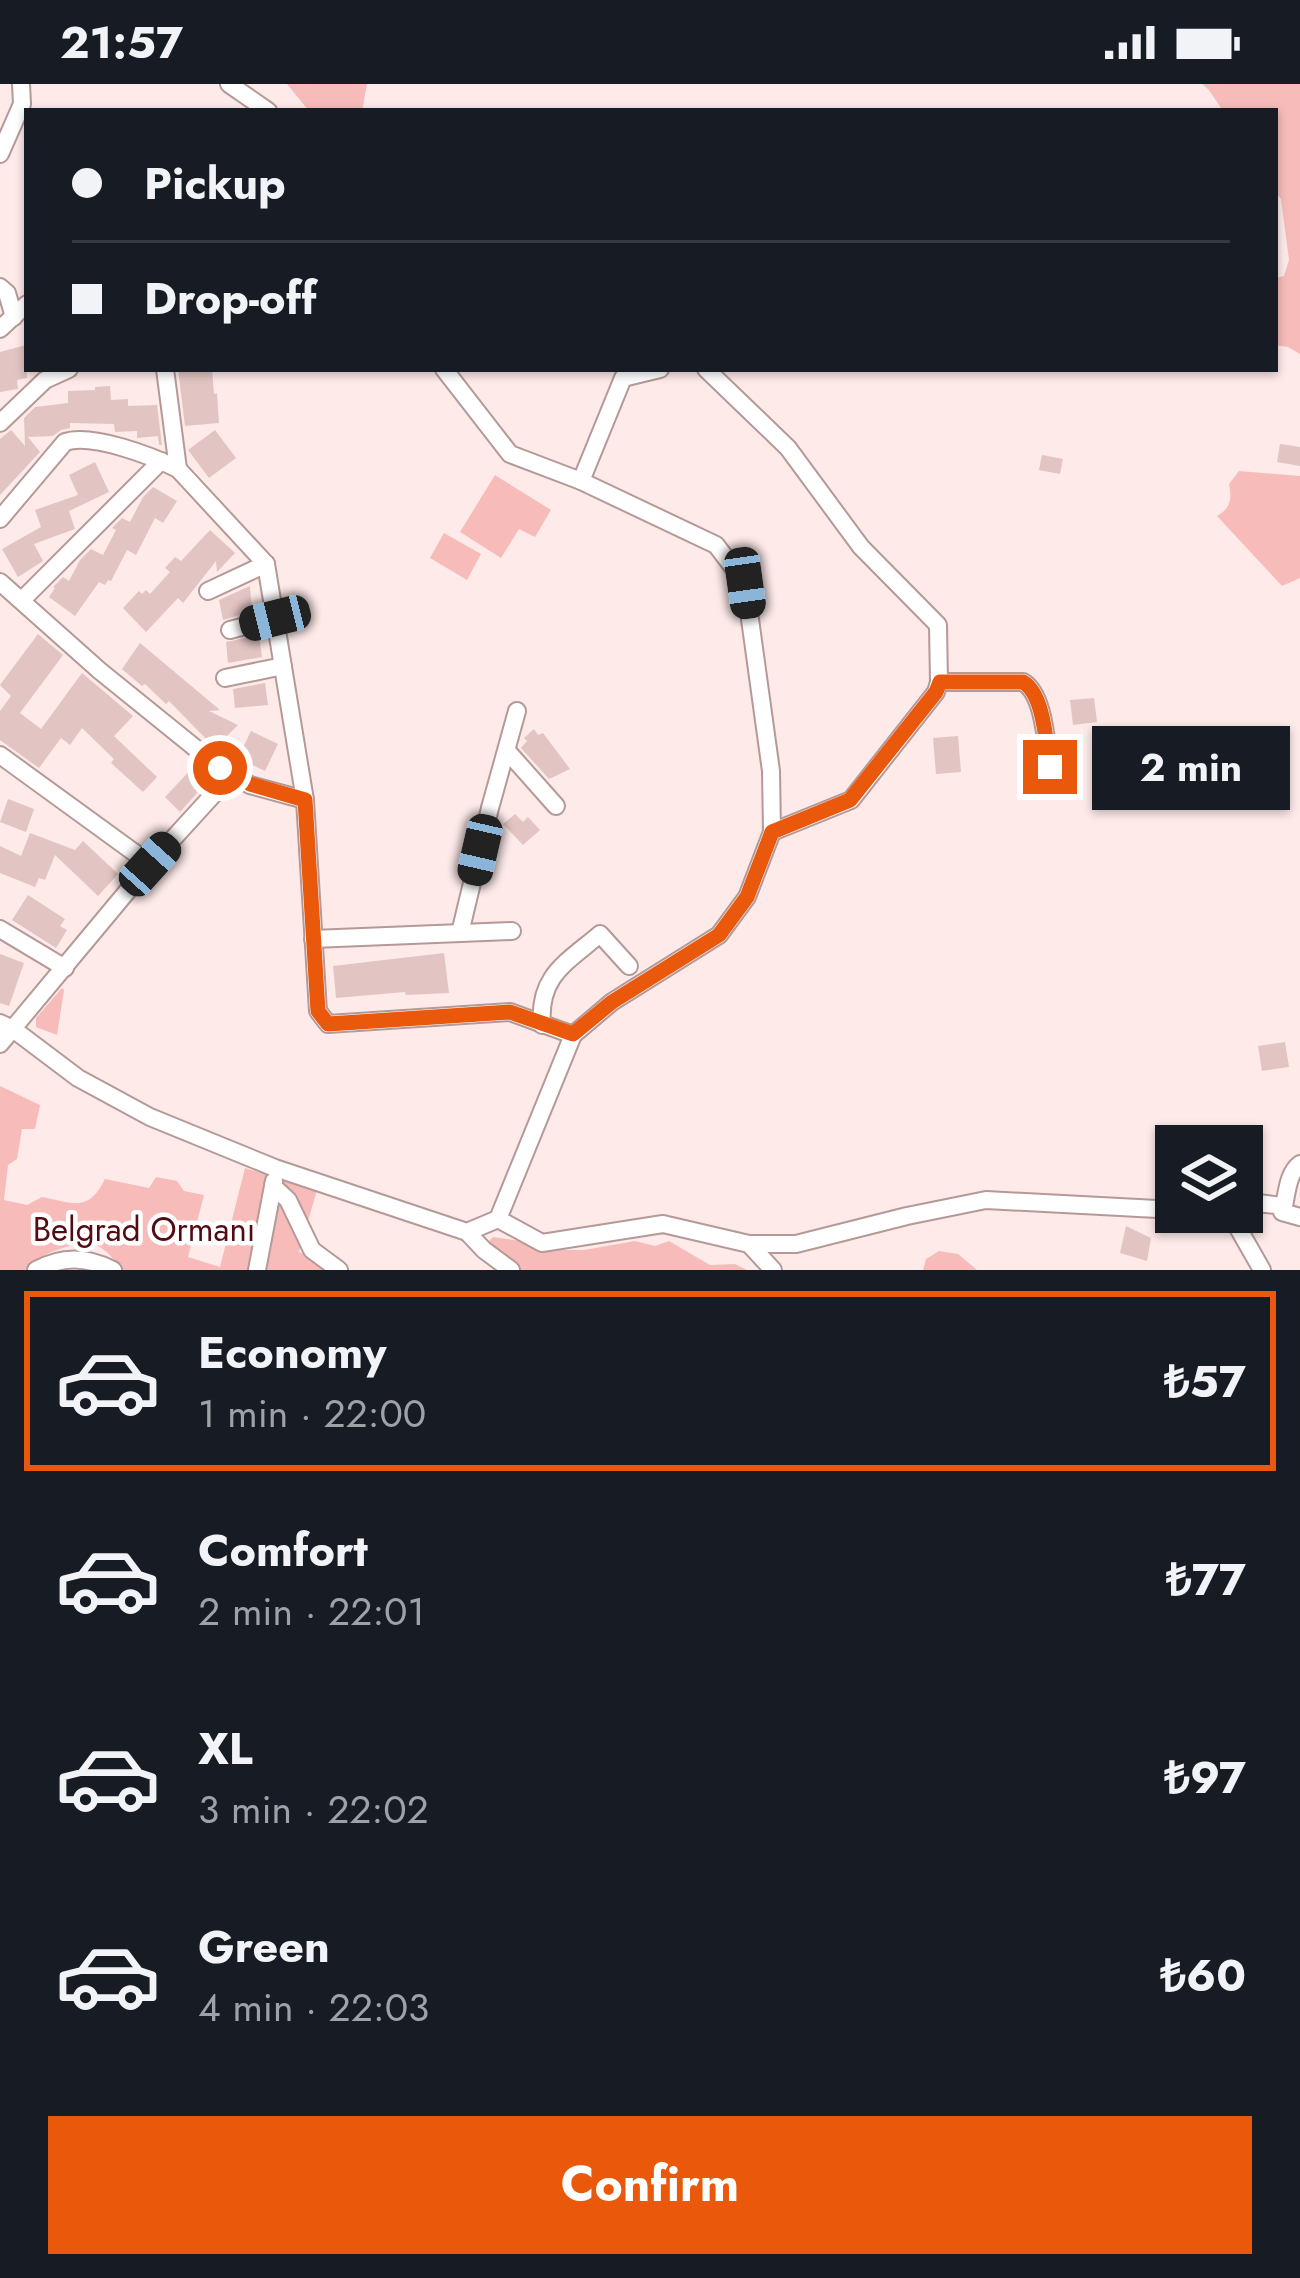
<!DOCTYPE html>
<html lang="en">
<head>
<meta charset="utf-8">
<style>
	:root { --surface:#171b24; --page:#242831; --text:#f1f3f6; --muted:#9ea1a6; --line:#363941; --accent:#ea580c }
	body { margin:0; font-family:Jost,sans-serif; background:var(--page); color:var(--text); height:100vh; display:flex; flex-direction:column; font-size:45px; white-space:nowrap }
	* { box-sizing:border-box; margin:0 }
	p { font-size:39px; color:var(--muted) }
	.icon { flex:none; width:66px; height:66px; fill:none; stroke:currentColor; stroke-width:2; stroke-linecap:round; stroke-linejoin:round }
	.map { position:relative; height:1186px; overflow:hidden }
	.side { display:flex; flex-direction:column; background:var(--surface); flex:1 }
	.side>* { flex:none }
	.hud { position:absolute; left:24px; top:24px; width:1254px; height:264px; border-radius:0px; box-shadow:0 3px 9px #0004; display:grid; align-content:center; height:264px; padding:0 48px; background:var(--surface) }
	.tools { position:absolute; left:1155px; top:1041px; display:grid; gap:24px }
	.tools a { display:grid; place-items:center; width:108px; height:108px; border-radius:0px; background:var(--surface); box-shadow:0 3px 9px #0004; font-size:60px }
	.end { position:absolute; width:54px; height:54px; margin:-27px; border:15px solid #ea580c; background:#fff; box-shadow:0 0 0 6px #fff }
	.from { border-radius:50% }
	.bubble { position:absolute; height:84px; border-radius:0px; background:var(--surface); box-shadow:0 3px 9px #0004; font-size:39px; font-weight:700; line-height:84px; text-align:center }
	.car { position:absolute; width:36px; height:72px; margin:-36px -18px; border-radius:15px; box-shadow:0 0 9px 3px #0007; background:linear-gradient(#222 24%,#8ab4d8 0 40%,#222 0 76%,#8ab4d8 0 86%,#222 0) }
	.hud b { display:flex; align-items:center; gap:42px; height:114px; font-size:45px }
	.hud b+b { border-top:3px solid var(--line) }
	.hud i { width:30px; height:30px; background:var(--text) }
	ul { padding:21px 0 0; list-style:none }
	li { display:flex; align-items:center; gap:36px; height:180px; margin:0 24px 18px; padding:0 24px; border:6px solid transparent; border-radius:0px }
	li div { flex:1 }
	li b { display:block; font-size:45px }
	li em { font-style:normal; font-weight:700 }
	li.on { border-color:var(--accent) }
	li>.icon { width:108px; height:108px; stroke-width:1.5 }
	.primary-button { display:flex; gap:24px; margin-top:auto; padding:24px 48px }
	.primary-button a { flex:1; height:138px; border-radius:0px; background:var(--accent); color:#fff; font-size:48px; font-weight:700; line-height:138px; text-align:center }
	.status { display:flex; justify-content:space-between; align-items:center; height:84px; padding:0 60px; background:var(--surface); direction:ltr }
	.status svg { height:33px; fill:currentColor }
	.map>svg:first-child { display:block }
	.green { fill:#f7bcb9 }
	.building { fill:#e2c5c3 }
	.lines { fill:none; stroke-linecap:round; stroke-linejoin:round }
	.minor-casing { stroke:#b59997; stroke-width:20 }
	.minor { stroke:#fff; stroke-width:16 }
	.route { stroke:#ea580c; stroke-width:15 }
	.labels { text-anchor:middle; stroke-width:9; stroke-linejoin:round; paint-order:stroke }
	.park-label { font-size:33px; fill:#530d12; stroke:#fff }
</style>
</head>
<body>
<div class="status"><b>21:57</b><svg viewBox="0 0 49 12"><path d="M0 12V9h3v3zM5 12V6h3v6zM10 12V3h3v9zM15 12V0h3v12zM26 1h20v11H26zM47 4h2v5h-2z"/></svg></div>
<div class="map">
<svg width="1300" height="1186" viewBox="0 0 1300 1186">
	<rect width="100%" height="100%" fill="#fdeae9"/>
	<!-- green -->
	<g class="green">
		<path d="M287,0H367L362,27H309Z"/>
		<path d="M1202,0H1300V270L1288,263L1275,261V194L1284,192L1289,176L1281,115L1275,107V27H1228L1221,24L1209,6Z"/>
		<path d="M1239,387L1300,392V494L1282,502L1217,432C1231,424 1232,415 1229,400Z"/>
		<path d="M495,391L551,426L535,453L519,445L501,474L460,448Z"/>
		<path d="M444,449L481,470L467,496L430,474Z"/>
		<path d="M62,904L64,906L57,951L36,943V934Z"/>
		<path d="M0,1002L40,1021L35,1045H22L17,1075L8,1081L4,1116L27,1121L42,1113C73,1119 88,1129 105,1095L149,1104L156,1093L177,1097L184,1107L204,1111L188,1173L220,1183L245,1084L317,1106L299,1168L330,1181L333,1186H122C102,1159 92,1154 60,1165C45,1170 36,1174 25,1186H0Z"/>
		<path d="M493,1153L527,1158L553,1166H584L635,1157L655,1162L669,1157L710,1181L735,1180L747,1186H520C508,1178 493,1172 489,1157Z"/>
		<path d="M939,1167L958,1170L977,1186H923L926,1175Z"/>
	</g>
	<!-- building -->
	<g class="building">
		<path d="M26,261L27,294L17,296L18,305L0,308V268Z"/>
		<path d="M178,285H212L214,310L217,309L219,339L185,342Z"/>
		<path d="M110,302L111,316L128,315V322L157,321L162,361H159L158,352L137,354V347L115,348L114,340L70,339V344L61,346L53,352L28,353L40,368L0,411V355L11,346L25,362L24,334L35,323L68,319V307L95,306V303Z"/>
		<path d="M215,346L236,374L209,394L188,366Z"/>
		<path d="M1280,360L1300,363V382L1277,378Z"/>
		<path d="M1042,371L1063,375L1060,390L1039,386Z"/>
		<path d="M95,378L109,408L69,427L75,445L34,460L43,477L18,493L2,465L41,443L35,426L78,411L69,391Z"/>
		<path d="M153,403L177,417L163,439L155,434L136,471L127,466L111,497L108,496L105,501L99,498L75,532L49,513L55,504L53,503L63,493L69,497L80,476L91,465L103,471L116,446L112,444L122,434L130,438L143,413Z"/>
		<path d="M210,446L235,469L217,488L216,477L183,519L178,514L146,548L123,524L139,507L142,510L146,506L150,510L170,488L165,484L175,473L181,477Z"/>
		<path d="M250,502L252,527L223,536L219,516Z"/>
		<path d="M38,550L63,571L20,629L41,645L82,589L133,632L114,652L157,693L143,708L111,679L114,675L82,644L70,661L61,654L39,684L0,656V627L11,612L0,601Z"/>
		<path d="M259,551L262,573L228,579L226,558Z"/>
		<path d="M140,559L220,626L209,627L238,641L215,664L169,617L166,620L145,600L142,602L122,585Z"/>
		<path d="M265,599L268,621L235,624L233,605Z"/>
		<path d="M1094,614L1097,638L1073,641L1070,616Z"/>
		<path d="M534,645L538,651L543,649L570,685L549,695L521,664L527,657L524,654Z"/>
		<path d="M251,647L278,660L265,687L238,674Z"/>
		<path d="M958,652L961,688L936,690L933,654Z"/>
		<path d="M194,682L209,696L180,728L165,713Z"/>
		<path d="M8,715L34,725L26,748L0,738Z"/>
		<path d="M515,730L523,738L528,733L540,746L523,761L503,740Z"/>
		<path d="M30,749L75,766L83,757L118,790L98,812L55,771L45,796L39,794L35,803L0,789V762L21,772Z"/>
		<path d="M28,811L65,835L60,842L67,846L56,864L12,836Z"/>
		<path d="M444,869L449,909L406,911L405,908L336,914L333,882Z"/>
		<path d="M0,870L24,879L9,922L0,919Z"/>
		<path d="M1285,958L1289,983L1262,987L1258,962Z"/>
		<path d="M1126,1142L1151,1154L1147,1177L1120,1169Z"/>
	</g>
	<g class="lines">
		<defs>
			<g id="minor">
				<path d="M229,0L268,27"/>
				<path d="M0,70L22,20L21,0"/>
				<path d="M0,203L7,209L14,233"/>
				<path d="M0,245L27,220"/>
				<path d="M165,285L178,385"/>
				<path d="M706,285L788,364L861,463L938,541L939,598L936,608L851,716L772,748"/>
				<path d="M0,339L45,296L69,285"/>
				<path d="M581,397L623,294L660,285"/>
				<path d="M0,435L65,358C92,349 152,372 178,385L266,480L305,716L250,701L220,684L100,587L0,498"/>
				<path d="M208,507L266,480"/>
				<path d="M23,515L161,377"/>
				<path d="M230,546L275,534"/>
				<path d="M225,594L283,582"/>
				<path d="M939,598H1023C1044,610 1046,659 1050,684"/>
				<path d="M508,668L556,722"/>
				<path d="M0,671L150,780"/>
				<path d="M305,716L318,927L328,940L510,928L573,951"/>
				<path d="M0,845L65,884"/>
				<path d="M460,849L490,724L517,627"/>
				<path d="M313,855L512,847"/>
				<path d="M0,939L13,945L78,994L150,1033L275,1084L467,1148L498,1135L573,951L612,918L719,851L747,813L772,748L771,687L745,499L716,461L581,397L510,370L444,285"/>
				<path d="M542,941C538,892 566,879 600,850L629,882"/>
				<path d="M0,960L150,780L232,690"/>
				<path d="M273,1102L288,1116L312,1166L339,1186"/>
				<path d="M1284,1122C1287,1108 1288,1089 1300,1080"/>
				<path d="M1242,1124L1257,1119L1284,1122L1282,1128L1300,1133"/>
				<path d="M1229,1128L1262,1186"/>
				<path d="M498,1135L542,1159L663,1140L749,1160H796L907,1132L986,1116L1176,1126"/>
				<path d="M467,1148L484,1166L511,1186"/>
				<path d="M749,1160L773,1186"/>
				<path d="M36,1186C62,1172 86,1172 113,1186"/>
				<path d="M257,1186L274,1097"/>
			</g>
		</defs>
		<!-- minor casing -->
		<use href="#minor" class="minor-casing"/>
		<!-- minor -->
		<use href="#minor" class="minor"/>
	</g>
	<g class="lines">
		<!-- route -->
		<path class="route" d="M220,684L250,700L305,716L318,927L328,940L510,928L573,950L612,918L719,851L747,813L772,748L850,716L936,608L940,598H1023C1044,610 1046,659 1050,683"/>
	</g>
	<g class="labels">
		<!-- park labels -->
		<g class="park-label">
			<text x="144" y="1157">Belgrad Ormanı</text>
		</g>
	</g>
</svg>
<div class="tools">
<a><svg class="icon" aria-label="layers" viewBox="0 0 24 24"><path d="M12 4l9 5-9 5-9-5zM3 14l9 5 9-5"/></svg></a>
</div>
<i class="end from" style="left:220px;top:684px"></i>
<i class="end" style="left:1050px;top:683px"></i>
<div class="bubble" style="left:1092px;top:642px;width:198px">2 min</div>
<i class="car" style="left:745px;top:499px;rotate:172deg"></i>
<i class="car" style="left:275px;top:534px;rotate:256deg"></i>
<i class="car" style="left:480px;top:766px;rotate:193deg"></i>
<i class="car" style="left:150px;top:780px;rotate:42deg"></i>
<div class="hud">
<b><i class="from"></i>Pickup</b>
<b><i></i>Drop-off</b>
</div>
</div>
<section class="side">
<ul>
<li class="on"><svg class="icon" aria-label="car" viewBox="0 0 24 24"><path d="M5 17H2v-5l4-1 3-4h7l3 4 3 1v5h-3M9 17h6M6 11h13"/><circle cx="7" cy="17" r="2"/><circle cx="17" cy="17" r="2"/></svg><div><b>Economy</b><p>1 min · 22:00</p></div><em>₺57</em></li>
<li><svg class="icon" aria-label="car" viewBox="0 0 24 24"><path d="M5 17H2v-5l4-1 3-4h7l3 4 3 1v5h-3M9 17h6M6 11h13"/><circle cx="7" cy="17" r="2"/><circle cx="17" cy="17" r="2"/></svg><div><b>Comfort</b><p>2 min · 22:01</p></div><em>₺77</em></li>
<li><svg class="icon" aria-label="car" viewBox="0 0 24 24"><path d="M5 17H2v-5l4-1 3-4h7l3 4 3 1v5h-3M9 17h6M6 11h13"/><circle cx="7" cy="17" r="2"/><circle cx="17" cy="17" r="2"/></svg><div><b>XL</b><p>3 min · 22:02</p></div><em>₺97</em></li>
<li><svg class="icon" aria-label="car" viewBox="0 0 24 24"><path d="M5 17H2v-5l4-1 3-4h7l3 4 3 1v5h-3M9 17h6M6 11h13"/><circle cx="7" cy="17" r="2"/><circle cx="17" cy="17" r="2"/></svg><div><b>Green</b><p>4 min · 22:03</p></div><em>₺60</em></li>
</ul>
<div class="primary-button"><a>Confirm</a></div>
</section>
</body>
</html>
